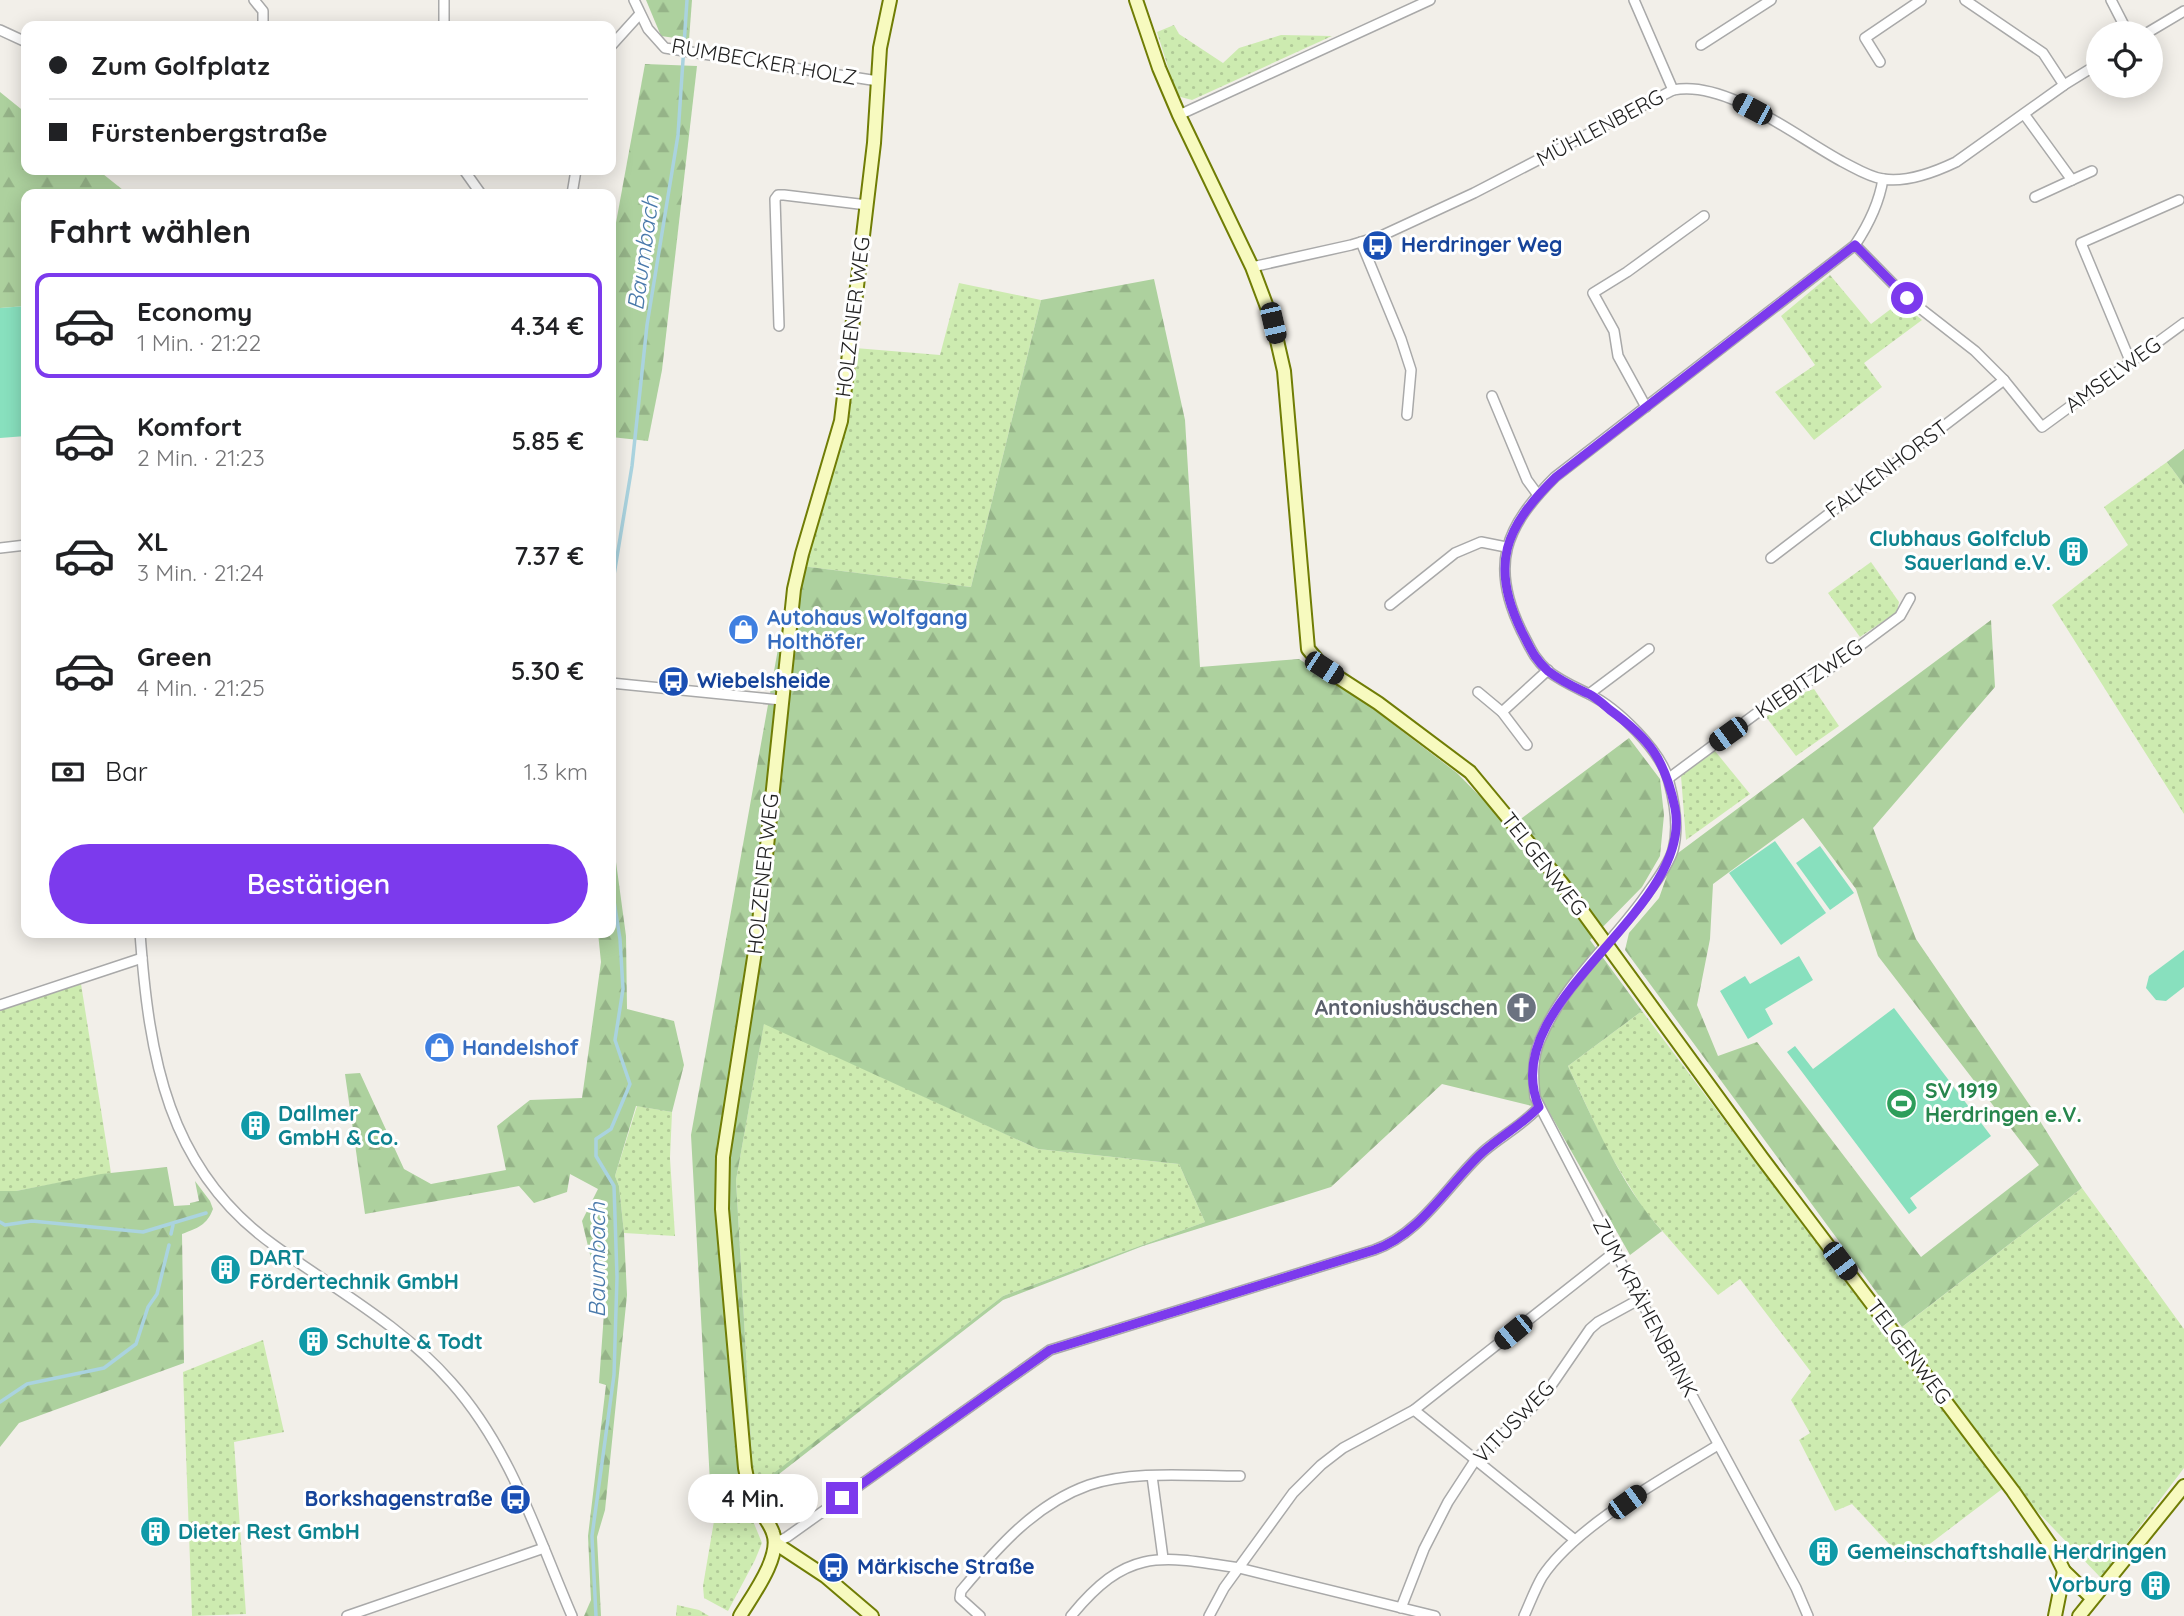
<!DOCTYPE html>
<html lang="de">
<head>
<meta charset="utf-8">
<style>
	:root { --surface:#fff; --page:#f2f2f2; --text:#202124; --muted:#757577; --line:#e0e0e0; --accent:#7c3aed }
	body { margin:0; font-family:Quicksand,sans-serif; background:var(--page); color:var(--text); height:100vh; display:flex; flex-direction:column; font-size:26px; white-space:nowrap }
	* { box-sizing:border-box; margin:0 }
	p { font-size:23px; color:var(--muted) }
	.icon { flex:none; width:38px; height:38px; fill:none; stroke:currentColor; stroke-width:2; stroke-linecap:round; stroke-linejoin:round }
	.map { position:relative; flex:1; overflow:hidden }
	.side { position:absolute; left:21px; top:189px; width:595px; height:749px; display:flex; flex-direction:column; background:var(--surface); border-radius:14px; box-shadow:0 4px 18px #0003 }
	.side>* { flex:none }
	.banner { position:absolute; left:21px; top:21px; width:595px; height:154px; border-radius:14px; box-shadow:0 4px 18px #0003; display:grid; align-content:center; height:154px; padding:0 28px; background:var(--surface) }
	.buttons { position:absolute; left:2086px; top:21px; display:grid; gap:14px }
	.buttons a { display:grid; place-items:center; width:77px; height:77px; border-radius:50%; background:var(--surface); box-shadow:0 4px 18px #0003; font-size:35px }
	.end { position:absolute; width:32px; height:32px; margin:-16px; border:9px solid #7c3aed; background:#fff; box-shadow:0 0 0 4px #fff }
	.from { border-radius:50% }
	.bubble { position:absolute; height:49px; border-radius:24px; background:var(--surface); box-shadow:0 4px 18px #0003; font-size:23px; font-weight:600; line-height:49px; text-align:center }
	.car { position:absolute; width:21px; height:42px; margin:-21px -10px; border-radius:9px; box-shadow:0 0 5px 2px #0007; background:linear-gradient(#222 24%,#8ab4d8 0 40%,#222 0 76%,#8ab4d8 0 86%,#222 0) }
	.banner b { display:flex; align-items:center; gap:24px; height:66px; font-size:26px }
	.banner b+b { border-top:2px solid var(--line) }
	.banner i { width:18px; height:18px; background:var(--text) }
	ul { padding:0; list-style:none }
	li { display:flex; align-items:center; gap:21px; height:105px; margin:0 14px 10px; padding:0 14px; border:4px solid transparent; border-radius:14px }
	li div { flex:1 }
	li b { display:block; font-size:26px }
	li em { font-style:normal; font-weight:600 }
	li.active { border-color:var(--accent) }
	li>.icon { width:63px; height:63px; stroke-width:1.5 }
	h2 { padding:0 28px; font-size:32px; line-height:84px }
	.pay { display:flex; align-items:center; gap:18px; height:77px; padding:0 28px; font-size:26px }
	.pay p { margin-inline-start:auto }
	.button { display:flex; gap:14px; margin-top:auto; padding:14px 28px }
	.button a { flex:1; height:80px; border-radius:42px; background:var(--accent); color:#fff; font-size:28px; font-weight:600; line-height:80px; text-align:center }
	.map>svg:first-child { display:block }
	.grass { fill:url(#grass-dots) }
	.forest { fill:url(#forest-firs); fill-rule:evenodd }
	.pitch { fill:#88e0be }
	.lines { fill:none; stroke-linecap:round; stroke-linejoin:round }
	.stream { stroke:#aad3df; stroke-width:3.5 }
	.street-casing { stroke:#a9a9a9; stroke-width:12 }
	.secondary-casing { stroke:#707d05; stroke-width:16 }
	.street { stroke:#fff; stroke-width:9 }
	.secondary { stroke:#f7fabf; stroke-width:12 }
	.route { stroke:#7c3aed; stroke-width:9 }
	.labels { text-anchor:middle; stroke-width:6; stroke-linejoin:round; paint-order:stroke }
	.street-label { font-size:21px; fill:#222; stroke:#fff }
	.transit-label { font-size:21px; font-weight:bold; fill:#164399; stroke:#fff; text-anchor:start }
	.culture-label { font-size:21px; font-weight:bold; fill:#0d838f; stroke:#fff; text-anchor:start }
	.shop-label { font-size:21px; font-weight:bold; fill:#366cbe; stroke:#fff; text-anchor:start }
	.worship-label { font-size:21px; font-weight:bold; fill:#5b616d; stroke:#fff; text-anchor:end }
	.leisure-label { font-size:21px; font-weight:bold; fill:#27864d; stroke:#fff; text-anchor:start }
	.water-label { font-size:23px; font-style:italic; fill:#4a7aab; stroke:#fff }
</style>
</head>
<body>
<div class="map">
<svg width="2184" height="1616" viewBox="0 0 2184 1616">
	<defs>
		<pattern id="grass-dots" width="8" height="8" patternUnits="userSpaceOnUse" patternTransform="scale(1.75)"><rect width="8" height="8" fill="#cdebb0"/><path d="M2 2h.1M6 6h.1" fill="none" stroke="#b0c997" stroke-width="1.8" stroke-linecap="round"/></pattern>
		<pattern id="forest-firs" width="22" height="20" patternUnits="userSpaceOnUse" patternTransform="scale(1.75)"><rect width="22" height="20" fill="#add19e"/><path d="M5 1l3.5 6h-7zM16 11l3.5 6h-7z" fill="#95b388"/></pattern>
	</defs>
	<rect width="100%" height="100%" fill="#f2efe9"/>
	<!-- grass -->
	<g class="grass">
		<path d="M1174,25L1179,34L1223,63L1239,48L1281,35L1332,36L1192,100L1177,96L1157,32Z"/>
		<path d="M1830,275L1871,324L1900,302L1922,320L1864,363L1882,387L1814,440L1775,392L1815,365L1781,316Z"/>
		<path d="M959,283L1041,300L971,587L793,565L847,386L855,348L940,355Z"/>
		<path d="M2167,462L2184,485V814L2052,605L2128,545L2104,507Z"/>
		<path d="M1871,562L1899,602L1897,612L1860,637L1828,593Z"/>
		<path d="M1814,689L1839,726L1796,756L1766,717L1791,697Z"/>
		<path d="M1715,751L1750,794L1686,840L1681,776Z"/>
		<path d="M81,984L111,1173L16,1191H0V1009Z"/>
		<path d="M1642,1011L1888,1338L2082,1188L2184,1329V1468L2101,1578L2010,1483L1906,1562L1852,1504L1835,1511L1799,1440L1810,1433L1791,1400L1811,1372L1740,1279L1718,1295L1644,1210L1606,1148L1568,1066Z"/>
		<path d="M764,1023L1038,1149L1179,1164L1205,1222L1003,1296L756,1488L753,1476L736,1180Z"/>
		<path d="M637,1106L672,1112L670,1158L675,1236L624,1233L619,1186L615,1176Z"/>
		<path d="M263,1340L284,1432L234,1442L246,1614L192,1616L183,1372Z"/>
		<path d="M739,1509L753,1521L762,1543L755,1560L728,1611L704,1598L703,1586L714,1521Z"/>
		<path d="M677,1605L699,1610L709,1616H676Z"/>
	</g>
	<!-- forest -->
	<g class="forest">
		<path d="M646,0H692L689,40L661,36Z"/>
		<path d="M645,64L697,66L662,370L648,441L611,437V250Z"/>
		<path d="M0,92L26,113V170H98L128,194H26V306L0,308Z"/>
		<path d="M1154,279L1185,420L1200,667L1299,659L1360,699L1457,773L1510,827L1629,738L1660,779L1664,815L1660,856L1642,887L1590,940L1642,1011L1568,1066C1595,1124 1620,1183 1662,1231L1630,1255L1548,1110L1442,1084L1331,1187L1143,1246L1003,1300L738,1506L712,1519L691,1135L793,565L971,587L1041,300ZM764,1024L1038,1149L1179,1164L1205,1222L1003,1296L756,1487L753,1476L736,1180Z"/>
		<path d="M2184,449V485L2167,462Z"/>
		<path d="M1991,620L1995,687L1873,828L1916,939L2033,1110L2082,1188L1902,1327L1625,950L1629,933L1659,898L1674,856ZM1803,818L1856,889L1878,956L2039,1165L1921,1257L1757,1042L1718,1056L1697,1005L1710,939L1713,884Z"/>
		<path d="M611,825L626,936L627,1009L674,1021L684,1065L672,1112L636,1106L615,1176L619,1186L624,1233L627,1295L605,1510L597,1537L601,1616H584L591,1600L588,1536L606,1385L599,1383L604,1313L582,1221L598,1189L570,1174L567,1192L534,1203L519,1186L365,1214L345,1074L360,1073L404,1169L431,1184L506,1170L497,1126L530,1100L582,1098L601,962L598,933H611Z"/>
		<path d="M167,1167L174,1206L190,1205V1203L199,1201L195,1181L210,1201L213,1209C207,1225 198,1228 182,1234L184,1363L19,1423L0,1447V1191H16L101,1174Z"/>
	</g>
	<!-- pitch -->
	<g class="pitch">
		<path d="M26,306V436L0,438V308Z"/>
		<path d="M1775,841L1826,913L1781,945L1729,873Z"/>
		<path d="M1820,846L1854,893L1830,910L1796,863Z"/>
		<path d="M2184,950V987L2166,1001L2156,1000L2146,988L2149,976Z"/>
		<path d="M1799,956L1813,980L1765,1009L1773,1024L1748,1039L1720,991L1745,976L1750,984Z"/>
		<path d="M1894,1008L1991,1136L1910,1198L1917,1208L1909,1214L1787,1052L1795,1046L1813,1069Z"/>
	</g>
	<g class="lines">
		<!-- stream -->
		<g class="stream">
			<path d="M611,593L632,466L647,325L678,135L687,0"/>
			<path d="M0,1222L5,1225L32,1221L143,1232L206,1213"/>
			<path d="M171,1234L173,1225"/>
			<path d="M0,1402L27,1384L104,1368L136,1344L148,1307L157,1294L169,1245"/>
			<path d="M596,1616L592,1536L614,1375L617,1277L614,1186L596,1156V1139L611,1129L630,1084L615,1040L623,989L620,939L611,882"/>
		</g>
		<defs>
			<g id="street">
				<path d="M254,0L263,11V26"/>
				<path d="M634,0L648,29L665,48L878,81"/>
				<path d="M1634,0L1673,90"/>
				<path d="M1965,0L2043,53L2064,85"/>
				<path d="M2111,0L2128,33"/>
				<path d="M444,26V0"/>
				<path d="M0,30L26,42"/>
				<path d="M2147,33L2184,11"/>
				<path d="M1701,45L1771,0"/>
				<path d="M611,46L639,15"/>
				<path d="M1880,62L1865,38L1921,0"/>
				<path d="M2024,114L2072,180L2092,171"/>
				<path d="M1179,115L1430,0"/>
				<path d="M464,170L481,194"/>
				<path d="M572,194L576,170"/>
				<path d="M2035,197L2072,180"/>
				<path d="M1361,242L1401,339L1411,370L1407,415"/>
				<path d="M1855,245L1907,298L1975,351L2004,380L2042,427L2184,323"/>
				<path d="M1252,267L1351,245L1381,236L1474,193L1673,90C1726,79 1796,137 1843,162C1855,168 1869,177 1883,179C1907,183 1935,172 1956,162L2064,85L2098,64"/>
				<path d="M779,326L775,199L778,195H784L867,205"/>
				<path d="M2131,363L2081,243L2179,200"/>
				<path d="M1492,396L1527,480L1538,495"/>
				<path d="M1646,407L1618,356L1614,331L1593,293L1627,272L1704,216"/>
				<path d="M0,548L26,545"/>
				<path d="M1771,558L2004,380"/>
				<path d="M1390,605L1455,553L1481,542L1506,547"/>
				<path d="M611,683L781,700"/>
				<path d="M1478,692L1502,712L1527,745"/>
				<path d="M1589,694L1649,649"/>
				<path d="M1502,712L1548,670"/>
				<path d="M1669,778L1788,690L1818,677L1900,616L1910,598"/>
				<path d="M140,933C149,1056 167,1170 275,1246C336,1290 401,1325 451,1382C511,1449 537,1535 572,1616"/>
				<path d="M0,1005L142,958"/>
				<path d="M1414,1410L1575,1540"/>
				<path d="M1152,1476L1163,1558"/>
				<path d="M775,1543L787,1537L1050,1350L1374,1250C1421,1234 1448,1184 1483,1152C1501,1136 1523,1125 1539,1107"/>
				<path d="M1401,1608L1424,1549L1448,1502L1476,1459L1544,1396L1590,1329L1598,1322L1640,1299"/>
				<path d="M347,1616L544,1548"/>
				<path d="M980,1616L960,1598L961,1591C997,1548 1035,1504 1089,1485C1132,1470 1193,1476 1240,1476"/>
				<path d="M1071,1616C1127,1548 1158,1555 1239,1568L1435,1616"/>
				<path d="M1209,1616L1224,1588L1293,1493L1321,1465L1343,1448L1414,1410L1616,1251"/>
				<path d="M1524,1616C1530,1603 1535,1589 1542,1577C1575,1526 1666,1477 1718,1445"/>
				<path d="M1808,1616L1796,1588L1640,1299L1535,1097C1533,1078 1532,1058 1540,1040C1563,983 1615,941 1649,891C1657,880 1669,864 1673,850C1679,828 1675,804 1669,782C1662,751 1617,708 1589,694C1575,687 1561,681 1548,671C1533,657 1531,649 1522,632C1489,565 1505,527 1555,477L1855,245C1869,224 1879,204 1883,179"/>
			</g>
			<g id="secondary">
				<path d="M1136,0L1159,68L1179,115L1252,267L1273,323L1284,371L1308,649L1324,668L1378,703L1470,772L1561,882L1762,1158L2013,1491L2053,1549L2064,1571L2092,1598"/>
				<path d="M775,1543L825,1576L872,1616"/>
				<path d="M740,1616C752,1596 782,1556 773,1533C769,1521 759,1511 754,1500C749,1490 747,1479 745,1468L722,1209L723,1157L758,932L794,589L802,554L841,421L874,143L880,48L890,0"/>
				<path d="M2055,1616L2064,1571"/>
				<path d="M2079,1616L2184,1486"/>
			</g>
		</defs>
		<!-- street casing -->
		<use href="#street" class="street-casing"/>
		<!-- secondary casing -->
		<use href="#secondary" class="secondary-casing"/>
		<!-- street -->
		<use href="#street" class="street"/>
		<!-- secondary -->
		<use href="#secondary" class="secondary"/>
	</g>
	<g class="lines">
		<!-- route -->
		<path class="route" d="M842,1498L1050,1350L1374,1250C1421,1234 1448,1184 1483,1152C1501,1136 1523,1124 1539,1107C1494,1001 1695,911 1675,808C1665,760 1650,739 1610,710C1604,705 1597,698 1589,694C1574,687 1562,682 1548,671C1533,657 1531,649 1522,632C1489,565 1505,527 1556,477L1855,245L1907,298"/>
	</g>
	<!-- icons -->
	<defs>
		<symbol id="bus-disc" viewBox="-11 -11 22 22"><circle r="9.5" fill="#1a4fb4" stroke="#fff"/><path d="M-5-6H5V4H4V6H2V4H-2V6H-4V4H-5ZM-3.5-4V0h7V-4ZM-3.5 1.2v1.5H-2V1.2ZM2 1.2v1.5H3.5V1.2Z" fill="#fff"/></symbol>
		<symbol id="building-disc" viewBox="-11 -11 22 22"><circle r="9.5" fill="#0f9aa8" stroke="#fff"/><path d="M-4-6H4V6H1V3H-1V6H-4ZM-2.5-4.3h1.7v1.8h-1.7ZM.8-4.3h1.7v1.8H.8ZM-2.5-1h1.7V.8h-1.7ZM.8-1h1.7V.8H.8Z" fill="#fff"/></symbol>
		<symbol id="shop-disc" viewBox="-11 -11 22 22"><circle r="9.5" fill="#3f7fe0" stroke="#fff"/><path d="M-5-2.5h2.3a2.7 3.5 0 0 1 5.4 0H5L5.5 6h-11ZM-1.5-2.5h3a1.5 2.3 0 0 0-3 0Z" fill="#fff"/></symbol>
		<symbol id="church-disc" viewBox="-11 -11 22 22"><circle r="9.5" fill="#6b7280" stroke="#fff"/><path d="M-1.2-6h2.4v3.5h3.3v2.4h-3.3V6h-2.4V-.1h-3.3v-2.4h3.3Z" fill="#fff"/></symbol>
		<symbol id="stadium-disc" viewBox="-11 -11 22 22"><circle r="9.5" fill="#2e9e5b" stroke="#fff"/><path d="M0-5a6.5 5 0 1 0 0 10a6.5 5 0 1 0 0-10ZM-3.5-1.8h7v3.6h-7Z" fill="#fff"/></symbol>
	</defs>
	<g fill-rule="evenodd">
		<use href="#bus-disc" x="1360" y="228" width="35" height="35"/>
		<use href="#building-disc" x="2056" y="534" width="35" height="35"/>
		<use href="#shop-disc" x="726" y="612" width="35" height="35"/>
		<use href="#bus-disc" x="656" y="664" width="35" height="35"/>
		<use href="#church-disc" x="1504" y="990" width="35" height="35"/>
		<use href="#shop-disc" x="422" y="1030" width="35" height="35"/>
		<use href="#stadium-disc" x="1884" y="1086" width="35" height="35"/>
		<use href="#building-disc" x="238" y="1108" width="35" height="35"/>
		<use href="#building-disc" x="208" y="1252" width="35" height="35"/>
		<use href="#building-disc" x="296" y="1324" width="35" height="35"/>
		<use href="#bus-disc" x="498" y="1482" width="35" height="35"/>
		<use href="#building-disc" x="138" y="1514" width="35" height="35"/>
		<use href="#building-disc" x="1806" y="1534" width="35" height="35"/>
		<use href="#bus-disc" x="816" y="1550" width="35" height="35"/>
		<use href="#building-disc" x="2138" y="1568" width="35" height="35"/>
	</g>
	<g class="labels">
		<!-- street labels -->
		<g class="street-label">
			<text transform="translate(764 62) rotate(10)" y="7">RUMBECKER HOLZ</text>
			<text transform="translate(1600 128) rotate(-28)" y="7">MÜHLENBERG</text>
			<text transform="translate(853 317) rotate(-83)" y="7">HOLZENER WEG</text>
			<text transform="translate(2113 375) rotate(-36)" y="7">AMSELWEG</text>
			<text transform="translate(1887 469) rotate(-37)" y="7">FALKENHORST</text>
			<text transform="translate(1809 679) rotate(-34)" y="7">KIEBITZWEG</text>
			<text transform="translate(1544 864) rotate(52)" y="7">TELGENWEG</text>
			<text transform="translate(763 874) rotate(-84)" y="7">HOLZENER WEG</text>
			<text transform="translate(1645 1308) rotate(62)" y="7">ZUM KRÄHENBRINK</text>
			<text transform="translate(1909 1352) rotate(53)" y="7">TELGENWEG</text>
			<text transform="translate(1514 1422) rotate(-46)" y="7">VITUSWEG</text>
		</g>
		<!-- transit labels -->
		<g class="transit-label">
			<text x="1401" y="252">Herdringer Weg</text>
			<text x="697" y="688">Wiebelsheide</text>
			<text x="493" y="1506" text-anchor="end">Borkshagenstraße</text>
			<text x="857" y="1574">Märkische Straße</text>
		</g>
		<!-- culture labels -->
		<g class="culture-label">
			<text x="2051" y="546" text-anchor="end">Clubhaus Golfclub<tspan x="2051" dy="24">Sauerland e.V.</tspan></text>
			<text x="278" y="1121">Dallmer<tspan x="278" dy="24">GmbH &amp; Co.</tspan></text>
			<text x="249" y="1265">DART<tspan x="249" dy="24">Fördertechnik GmbH</tspan></text>
			<text x="336" y="1349">Schulte &amp; Todt</text>
			<text x="178" y="1539">Dieter Rest GmbH</text>
			<text x="1847" y="1559">Gemeinschaftshalle Herdringen</text>
			<text x="2132" y="1592" text-anchor="end">Vorburg</text>
		</g>
		<!-- shop labels -->
		<g class="shop-label">
			<text x="767" y="625">Autohaus Wolfgang<tspan x="767" dy="24">Holthöfer</tspan></text>
			<text x="462" y="1055">Handelshof</text>
		</g>
		<!-- worship labels -->
		<g class="worship-label">
			<text x="1498" y="1015">Antoniushäuschen</text>
		</g>
		<!-- leisure labels -->
		<g class="leisure-label">
			<text x="1925" y="1098">SV 1919<tspan x="1925" dy="24">Herdringen e.V.</tspan></text>
		</g>
		<!-- water labels -->
		<g class="water-label">
			<text transform="translate(643 253) rotate(-82)" y="8">Baumbach</text>
			<text transform="translate(597 1260) rotate(-90)" y="8">Baumbach</text>
		</g>
	</g>
</svg>
<div class="buttons">
<a><svg class="icon" aria-label="locate" viewBox="0 0 24 24"><circle cx="12" cy="12" r="6"/><path d="M12 2v4M12 18v4M2 12h4M18 12h4"/></svg></a>
</div>
<i class="end from" style="left:1907px;top:298px"></i>
<i class="end" style="left:842px;top:1498px"></i>
<div class="bubble" style="left:688px;top:1474px;width:130px">4 Min.</div>
<i class="car" style="left:1752px;top:109px;rotate:298deg"></i>
<i class="car" style="left:1273px;top:323px;rotate:167deg"></i>
<i class="car" style="left:1324px;top:668px;rotate:123deg"></i>
<i class="car" style="left:1728px;top:734px;rotate:234deg"></i>
<i class="car" style="left:1840px;top:1261px;rotate:143deg"></i>
<i class="car" style="left:1513px;top:1332px;rotate:231deg"></i>
<i class="car" style="left:1627px;top:1502px;rotate:54deg"></i>
<div class="banner">
<b><i class="from"></i>Zum Golfplatz</b>
<b><i></i>Fürstenbergstraße</b>
</div>
<section class="side">
<h2>Fahrt wählen</h2>
<ul>
<li class="active"><svg class="icon" aria-label="car" viewBox="0 0 24 24"><path d="M5 17H2v-5l4-1 3-4h7l3 4 3 1v5h-3M9 17h6M6 11h13"/><circle cx="7" cy="17" r="2"/><circle cx="17" cy="17" r="2"/></svg><div><b>Economy</b><p>1 Min. · 21:22</p></div><em>4.34 €</em></li>
<li><svg class="icon" aria-label="car" viewBox="0 0 24 24"><path d="M5 17H2v-5l4-1 3-4h7l3 4 3 1v5h-3M9 17h6M6 11h13"/><circle cx="7" cy="17" r="2"/><circle cx="17" cy="17" r="2"/></svg><div><b>Komfort</b><p>2 Min. · 21:23</p></div><em>5.85 €</em></li>
<li><svg class="icon" aria-label="car" viewBox="0 0 24 24"><path d="M5 17H2v-5l4-1 3-4h7l3 4 3 1v5h-3M9 17h6M6 11h13"/><circle cx="7" cy="17" r="2"/><circle cx="17" cy="17" r="2"/></svg><div><b>XL</b><p>3 Min. · 21:24</p></div><em>7.37 €</em></li>
<li><svg class="icon" aria-label="car" viewBox="0 0 24 24"><path d="M5 17H2v-5l4-1 3-4h7l3 4 3 1v5h-3M9 17h6M6 11h13"/><circle cx="7" cy="17" r="2"/><circle cx="17" cy="17" r="2"/></svg><div><b>Green</b><p>4 Min. · 21:25</p></div><em>5.30 €</em></li>
</ul>
<div class="pay"><svg class="icon" aria-label="cash" viewBox="0 0 24 24"><path d="M3 7h18v10H3z"/><circle cx="12" cy="12" r="2"/></svg>Bar<p>1.3 km</p></div>
<div class="button"><a>Bestätigen</a></div>
</section>
</div>
</body>
</html>
